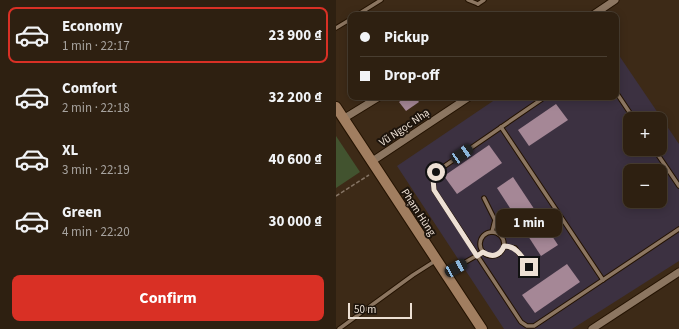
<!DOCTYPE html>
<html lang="en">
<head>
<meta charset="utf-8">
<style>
	:root { --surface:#2e2011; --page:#36281a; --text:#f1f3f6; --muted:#a7a39f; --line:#493e31; --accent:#d93025 }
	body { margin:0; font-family:"Source Sans 3",sans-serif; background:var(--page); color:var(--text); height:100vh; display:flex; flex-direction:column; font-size:15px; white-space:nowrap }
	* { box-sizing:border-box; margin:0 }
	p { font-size:13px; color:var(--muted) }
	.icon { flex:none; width:22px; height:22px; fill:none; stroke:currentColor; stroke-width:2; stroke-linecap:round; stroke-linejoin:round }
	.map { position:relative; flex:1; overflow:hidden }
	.drawer { display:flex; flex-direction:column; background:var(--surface); width:336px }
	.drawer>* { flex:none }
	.guide { position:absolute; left:12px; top:12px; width:271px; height:88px; border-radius:8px; box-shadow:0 2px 10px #0003,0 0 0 1px var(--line); display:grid; align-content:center; height:88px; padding:0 12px; background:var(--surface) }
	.fabs { position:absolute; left:287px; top:112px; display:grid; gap:8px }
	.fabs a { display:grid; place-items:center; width:44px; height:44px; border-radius:8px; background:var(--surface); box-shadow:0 2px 10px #0003,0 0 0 1px var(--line); font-size:20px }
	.scale { position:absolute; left:12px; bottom:10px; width:64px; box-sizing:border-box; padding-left:4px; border:2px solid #ede0d4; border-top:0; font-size:11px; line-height:14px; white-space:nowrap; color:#ede0d4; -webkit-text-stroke:3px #1d140c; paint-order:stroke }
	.end { position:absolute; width:18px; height:18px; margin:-9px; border:5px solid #ede0d4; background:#111; box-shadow:0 0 0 2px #111 }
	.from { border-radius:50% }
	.bubble { position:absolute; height:28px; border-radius:8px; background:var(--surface); box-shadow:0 2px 10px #0003,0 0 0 1px var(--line); font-size:13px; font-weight:700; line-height:28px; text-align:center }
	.car { position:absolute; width:12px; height:24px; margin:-12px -6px; border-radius:5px; box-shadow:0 0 3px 1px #0007; background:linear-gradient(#222 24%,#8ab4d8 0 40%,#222 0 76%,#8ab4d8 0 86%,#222 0) }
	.guide b { display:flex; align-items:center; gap:14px; height:38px; font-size:15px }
	.guide b+b { border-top:1px solid var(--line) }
	.guide i { width:10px; height:10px; background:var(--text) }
	ul { padding:7px 0 0; list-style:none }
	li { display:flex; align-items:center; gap:12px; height:56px; margin:0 8px 6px; padding:0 4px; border:2px solid transparent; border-radius:8px }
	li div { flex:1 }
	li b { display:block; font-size:15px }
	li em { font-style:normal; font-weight:700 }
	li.current { border-color:var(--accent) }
	li>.icon { width:36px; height:36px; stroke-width:1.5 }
	.cta { display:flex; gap:8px; margin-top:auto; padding:8px 12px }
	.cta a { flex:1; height:46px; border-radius:8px; background:var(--accent); color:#fff; font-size:16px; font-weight:700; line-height:46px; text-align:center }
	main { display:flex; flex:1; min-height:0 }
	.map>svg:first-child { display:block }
	.commercial { fill:#3c3141; fill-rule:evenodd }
	.green { fill:#42532f }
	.building { fill:#a58796 }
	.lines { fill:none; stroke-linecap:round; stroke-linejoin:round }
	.lane-casing { stroke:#231201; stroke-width:5.5 }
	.street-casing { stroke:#231201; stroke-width:9 }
	.secondary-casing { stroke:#231201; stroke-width:12 }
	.path { stroke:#857464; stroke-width:1.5; stroke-dasharray:4 2; stroke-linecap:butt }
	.lane { stroke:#8c7661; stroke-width:3.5 }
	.street { stroke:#8c7661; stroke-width:7 }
	.secondary { stroke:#a17e60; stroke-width:10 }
	.route { stroke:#ede0d4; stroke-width:5 }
	.labels { text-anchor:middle; stroke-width:4; stroke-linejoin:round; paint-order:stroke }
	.street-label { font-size:11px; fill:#ede0d4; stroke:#1d140c }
</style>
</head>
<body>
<main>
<section class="drawer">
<ul>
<li class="current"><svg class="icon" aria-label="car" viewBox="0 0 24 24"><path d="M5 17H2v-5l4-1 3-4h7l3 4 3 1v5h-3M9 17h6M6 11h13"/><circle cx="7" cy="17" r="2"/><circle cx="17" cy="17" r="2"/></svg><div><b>Economy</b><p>1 min · 22:17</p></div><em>23 900 ₫</em></li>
<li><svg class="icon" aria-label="car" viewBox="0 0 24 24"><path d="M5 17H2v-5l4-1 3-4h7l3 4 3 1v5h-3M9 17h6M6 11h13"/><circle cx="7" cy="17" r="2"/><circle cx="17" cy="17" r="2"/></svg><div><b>Comfort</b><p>2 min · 22:18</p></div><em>32 200 ₫</em></li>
<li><svg class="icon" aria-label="car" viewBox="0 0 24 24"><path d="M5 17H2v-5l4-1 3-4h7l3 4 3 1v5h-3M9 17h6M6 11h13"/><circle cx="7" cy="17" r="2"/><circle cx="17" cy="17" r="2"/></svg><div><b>XL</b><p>3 min · 22:19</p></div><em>40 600 ₫</em></li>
<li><svg class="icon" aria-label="car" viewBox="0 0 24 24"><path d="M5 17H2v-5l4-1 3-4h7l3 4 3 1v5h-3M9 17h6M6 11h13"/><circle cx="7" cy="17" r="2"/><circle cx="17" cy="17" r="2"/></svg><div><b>Green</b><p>4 min · 22:20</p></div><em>30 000 ₫</em></li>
</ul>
<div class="cta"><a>Confirm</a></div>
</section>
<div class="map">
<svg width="343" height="329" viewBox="0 0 343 329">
	<rect width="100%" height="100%" fill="#3d2a17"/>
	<!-- commercial -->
	<path class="commercial" d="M280,51L343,144V261L236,329H168L61,166L163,97H280ZM294,119H324V149H294ZM294,171H324V201H294Z"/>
	<!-- green -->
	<path class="green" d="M0,136L24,172L0,188Z"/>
	<!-- building -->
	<g class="building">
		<path d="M70,97H79L83,102L70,111L63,102Z"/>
		<path d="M220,104L232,120L193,146L182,130Z"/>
		<path d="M153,145L166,163L121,194L108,176Z"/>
		<path d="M177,177L222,245L205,256L161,188Z"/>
		<path d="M231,264L244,282L199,313L186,295Z"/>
	</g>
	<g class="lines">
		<defs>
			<g id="lane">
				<path d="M132,0L142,4"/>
				<path d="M142,4L148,0"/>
				<path d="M21,15L45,0"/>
				<path d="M0,28L15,19"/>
				<path d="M280,92L298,119"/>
				<path d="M209,97L100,172L97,179L98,190L185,322L191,326H198L343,229"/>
				<path d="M165,127L267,280"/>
				<path d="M318,149L343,186"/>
				<path d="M148,198L159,220L156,232"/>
				<circle cx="156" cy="244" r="12"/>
				<path d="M168,246L179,248L193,267"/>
				<path d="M110,273L147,252"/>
				<path d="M3,329L77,275L99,261"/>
			</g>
			<g id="street">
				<path d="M257,15L279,0"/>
				<path d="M7,119L43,97"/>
				<path d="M35,162L133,97"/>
				<path d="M256,329L343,272"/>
			</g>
			<path id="secondary" d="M0,107L146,329"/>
		</defs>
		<!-- lane casing -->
		<use href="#lane" class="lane-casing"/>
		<!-- street casing -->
		<use href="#street" class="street-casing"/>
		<!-- secondary casing -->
		<use href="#secondary" class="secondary-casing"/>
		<!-- path -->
		<path class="path" d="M0,196L33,175"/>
		<!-- lane -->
		<use href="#lane" class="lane"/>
		<!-- street -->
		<use href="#street" class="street"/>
		<!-- secondary -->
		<use href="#secondary" class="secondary"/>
	</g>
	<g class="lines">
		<!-- route -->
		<path class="route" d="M100,172L97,179L98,190L141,256L147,252C156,258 164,256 168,246C181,246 186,257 193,267"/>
	</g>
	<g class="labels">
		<!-- street labels -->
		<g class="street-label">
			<text transform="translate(68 127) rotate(-34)" y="4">Vũ Ngọc Nhạ</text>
			<text transform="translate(83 212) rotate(57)" y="4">Phạm Hùng</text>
		</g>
	</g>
</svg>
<div class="fabs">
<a>+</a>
<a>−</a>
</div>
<div class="scale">50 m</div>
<i class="end from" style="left:100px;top:172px"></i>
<i class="end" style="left:193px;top:267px"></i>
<div class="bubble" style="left:160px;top:209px;width:66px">1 min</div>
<i class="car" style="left:126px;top:154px;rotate:56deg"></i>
<i class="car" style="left:120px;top:268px;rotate:61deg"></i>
<div class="guide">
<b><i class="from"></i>Pickup</b>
<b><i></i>Drop-off</b>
</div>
</div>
</main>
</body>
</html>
